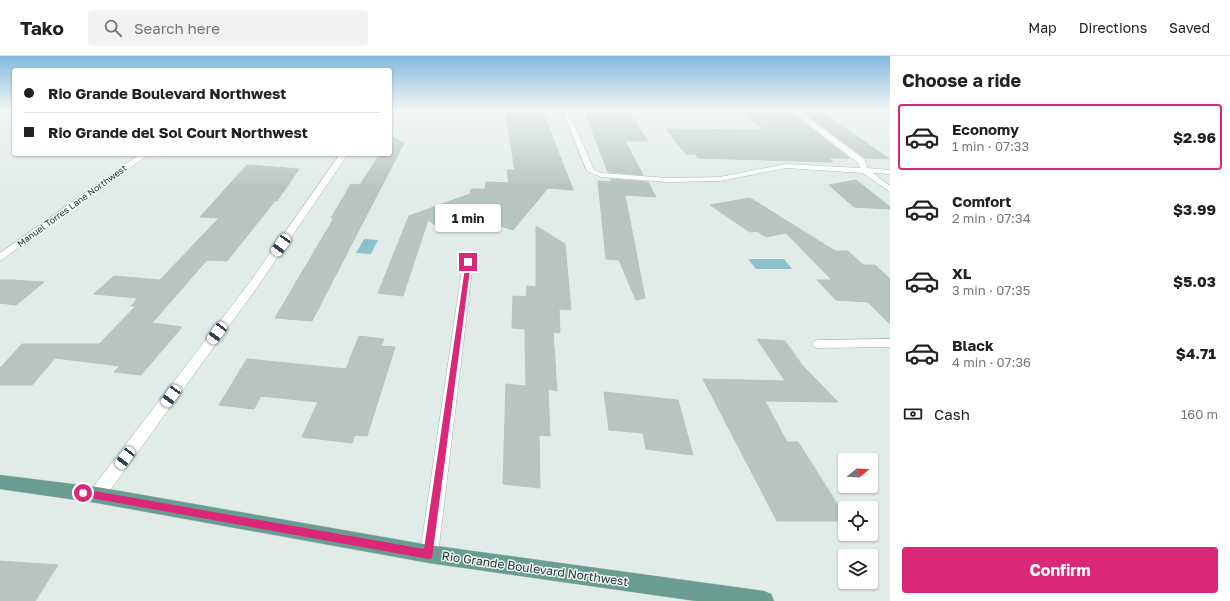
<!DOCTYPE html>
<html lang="en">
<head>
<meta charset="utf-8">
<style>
	:root { --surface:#fff; --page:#f2f2f2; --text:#222; --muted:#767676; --line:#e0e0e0; --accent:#db2777 }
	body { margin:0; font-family:"Golos Text",sans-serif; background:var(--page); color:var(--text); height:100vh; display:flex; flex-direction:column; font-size:15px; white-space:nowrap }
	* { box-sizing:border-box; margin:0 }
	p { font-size:13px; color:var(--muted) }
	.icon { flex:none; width:22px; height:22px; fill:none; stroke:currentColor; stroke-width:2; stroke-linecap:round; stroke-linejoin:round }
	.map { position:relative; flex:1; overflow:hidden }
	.drawer { display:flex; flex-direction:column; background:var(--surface); width:340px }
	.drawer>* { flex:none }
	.hud { position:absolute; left:12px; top:12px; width:380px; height:88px; border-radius:4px; box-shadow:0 1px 3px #0004; display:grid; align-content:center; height:88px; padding:0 12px; background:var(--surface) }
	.needle { width:26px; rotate:72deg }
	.buttons { position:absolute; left:838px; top:397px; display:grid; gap:8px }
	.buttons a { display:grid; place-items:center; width:40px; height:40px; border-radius:4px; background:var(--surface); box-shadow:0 1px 3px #0004; font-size:20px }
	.end { position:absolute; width:18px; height:18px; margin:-9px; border:5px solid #db2777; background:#fff; box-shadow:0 0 0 2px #fff }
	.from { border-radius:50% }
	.bubble { position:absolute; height:28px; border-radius:4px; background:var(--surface); box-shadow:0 1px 3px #0004; font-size:13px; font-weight:700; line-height:28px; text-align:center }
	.car { position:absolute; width:12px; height:24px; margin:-12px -6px; border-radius:5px; box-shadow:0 0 3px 1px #0007; background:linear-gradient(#fff 24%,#345 0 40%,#fff 0 76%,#345 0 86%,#fff 0) }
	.hud b { display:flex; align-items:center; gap:14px; height:38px; font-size:15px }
	.hud b+b { border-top:1px solid var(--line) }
	.hud i { width:10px; height:10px; background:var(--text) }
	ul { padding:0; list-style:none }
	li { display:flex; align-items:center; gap:12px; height:66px; margin:0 8px 6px; padding:0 4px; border:2px solid transparent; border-radius:4px }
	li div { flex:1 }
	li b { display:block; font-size:15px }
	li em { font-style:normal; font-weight:700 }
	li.current { border-color:var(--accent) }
	li>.icon { width:36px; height:36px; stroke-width:1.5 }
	h2 { padding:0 12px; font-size:18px; line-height:48px }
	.pay { display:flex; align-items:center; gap:10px; height:44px; padding:0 12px; font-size:15px }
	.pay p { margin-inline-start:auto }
	.button { display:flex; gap:8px; margin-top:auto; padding:8px 12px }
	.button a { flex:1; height:46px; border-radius:4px; background:var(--accent); color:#fff; font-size:16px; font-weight:700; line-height:46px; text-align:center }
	header { display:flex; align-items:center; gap:24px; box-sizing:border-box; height:56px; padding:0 20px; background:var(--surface); border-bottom:1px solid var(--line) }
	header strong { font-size:19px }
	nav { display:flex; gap:22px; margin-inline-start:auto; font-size:14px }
	.search { width:280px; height:36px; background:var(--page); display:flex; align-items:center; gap:10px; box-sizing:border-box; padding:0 14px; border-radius:4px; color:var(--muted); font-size:15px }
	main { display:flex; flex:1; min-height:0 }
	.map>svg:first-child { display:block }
	.water { fill:#8cc1cc }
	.building { fill:#b7c5c0; stroke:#b4c4be }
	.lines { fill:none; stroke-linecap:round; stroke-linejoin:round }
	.minor-casing { stroke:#a4b2ae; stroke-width:1 }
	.major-casing { stroke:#c1c8c6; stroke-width:1 }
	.minor { fill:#fff; fill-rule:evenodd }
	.major { fill:#699d91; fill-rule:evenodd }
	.route { fill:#db2777 }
	.labels { text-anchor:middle; stroke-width:3; stroke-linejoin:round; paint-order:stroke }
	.far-street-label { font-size:9px; fill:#233a34; stroke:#f1f7f5 }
	.near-street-label { font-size:12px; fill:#233a34; stroke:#f1f7f5 }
</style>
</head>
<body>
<header>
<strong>Tako</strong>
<div class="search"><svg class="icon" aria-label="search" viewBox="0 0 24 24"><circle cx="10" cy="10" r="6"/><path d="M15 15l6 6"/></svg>Search here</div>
<nav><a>Map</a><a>Directions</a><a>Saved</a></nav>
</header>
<main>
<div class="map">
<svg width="890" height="545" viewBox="0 0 890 545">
	<rect width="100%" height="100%" fill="#e1ebe7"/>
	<!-- water -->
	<g class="water">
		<path d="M364,183L378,184L371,198L356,197Z"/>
		<path d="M748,203H784L792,213H756Z"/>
	</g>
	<!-- building -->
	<g class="building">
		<path d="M505,54H542L573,134L548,132L513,174L477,163L445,176L428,164L403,240L378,237L409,160L470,138L471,133H485L486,126L509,127L507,114H515Z"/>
		<path d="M584,54H627L648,85H625L643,119L608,116Z"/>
		<path d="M749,54L789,55L849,102H828L833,106L698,102L695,98H686L666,73L764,74L742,55Z"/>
		<path d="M803,56H821L890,103L865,102Z"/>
		<path d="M391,80L404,87L312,265L275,262L334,162H331L351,128L360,129L380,98H390Z"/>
		<path d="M247,109L299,113L277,145H275L227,205L207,204L152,267L182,271L141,319L114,316L120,310L55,302L32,329H0V312L22,288H99L136,250H131L138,242L94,238L114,220L160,224L219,162L200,161Z"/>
		<path d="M610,123L648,126L656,141L625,139L645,242L636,244L619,204L606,203L598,125L612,126Z"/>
		<path d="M856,124L890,151V153L854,151L829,129Z"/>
		<path d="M750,142L835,195H848L863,209H875L890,223V268L868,246L836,244L817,224H832L786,177L766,181L757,175L750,176L710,149Z"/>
		<path d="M536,170L565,188L571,254L559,253L560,277L553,276L557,335L548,333L550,380L539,379L540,432L503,428L506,328L526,330L525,273L512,272L513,240L526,241L527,230L536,231Z"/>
		<path d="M0,224H12L44,226L16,249L0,247Z"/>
		<path d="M359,280L384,283L381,290L395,291L367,380L355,379L352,387L302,381L318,346L261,340L254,353L219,349L247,303L346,313Z"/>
		<path d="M757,283L785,285L802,309L838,346L765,345L787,386H798L845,460V465H777L703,323L785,325Z"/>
		<path d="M604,336L678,344L693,399L646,393L643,377L609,374Z"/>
		<path d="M0,505L58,509L35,545H0Z"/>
	</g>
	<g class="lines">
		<defs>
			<g id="minor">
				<path d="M10,54H14V57L0,64V60Z"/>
				<path d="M562,54H568L594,114L602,117L668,122L720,121L786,108L860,112L858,107L790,54H798L865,104L867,112L890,114V118L873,117L890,130V136L863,117L786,112L720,125L668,126L601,121L587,115Z"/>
				<path d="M140,98H149L0,205V197Z"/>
				<path d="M340,98H348L258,230L103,444L97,447L91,444L89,439L91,434L250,226Z"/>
				<path d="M468,203L473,206L438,498L435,504L429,507L423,504L420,498L463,206Z"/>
				<path d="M890,283V291L818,292L814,291L812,288L814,285L818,284Z"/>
			</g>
			<path id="major" d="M0,419L97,431L429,489L764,535L771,538L774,545H696L429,507L97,447L0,433Z"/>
		</defs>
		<!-- minor casing -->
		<use href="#minor" class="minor-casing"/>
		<!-- major casing -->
		<use href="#major" class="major-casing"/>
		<!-- minor -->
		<use href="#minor" class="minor"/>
		<!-- major -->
		<use href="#major" class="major"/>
	</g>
	<!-- sky -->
	<linearGradient id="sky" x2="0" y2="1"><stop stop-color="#83b9dd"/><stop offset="0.41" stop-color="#f2f6f4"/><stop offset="1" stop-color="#f2f6f4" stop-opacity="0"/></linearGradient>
	<rect width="890" height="131" fill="url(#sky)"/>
	<!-- route -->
	<path class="route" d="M466,205L471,206L432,502L429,503L80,440L79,437L83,433L424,493Z"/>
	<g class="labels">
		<!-- far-street labels -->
		<g class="far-street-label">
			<text transform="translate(72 150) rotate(-36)" y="3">Manuel Torres Lane Northwest</text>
		</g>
		<!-- near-street labels -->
		<g class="near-street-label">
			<text transform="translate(535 513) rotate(8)" y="4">Rio Grande Boulevard Northwest</text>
		</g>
	</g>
</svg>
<div class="buttons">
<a><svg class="needle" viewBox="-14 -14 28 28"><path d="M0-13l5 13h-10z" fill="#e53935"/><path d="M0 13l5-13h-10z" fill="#767676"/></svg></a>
<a><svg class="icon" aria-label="locate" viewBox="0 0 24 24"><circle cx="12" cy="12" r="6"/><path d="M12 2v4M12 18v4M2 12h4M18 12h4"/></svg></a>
<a><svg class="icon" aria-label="layers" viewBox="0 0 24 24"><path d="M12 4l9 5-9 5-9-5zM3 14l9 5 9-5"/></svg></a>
</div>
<i class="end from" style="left:83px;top:437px"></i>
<i class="end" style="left:468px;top:206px"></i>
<div class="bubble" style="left:435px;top:148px;width:66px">1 min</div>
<i class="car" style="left:281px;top:189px;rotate:215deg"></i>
<i class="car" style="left:217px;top:277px;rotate:217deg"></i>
<i class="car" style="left:171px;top:340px;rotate:216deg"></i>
<i class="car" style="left:125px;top:402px;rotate:217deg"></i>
<div class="hud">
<b><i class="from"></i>Rio Grande Boulevard Northwest</b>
<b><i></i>Rio Grande del Sol Court Northwest</b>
</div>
</div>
<section class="drawer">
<h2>Choose a ride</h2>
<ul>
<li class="current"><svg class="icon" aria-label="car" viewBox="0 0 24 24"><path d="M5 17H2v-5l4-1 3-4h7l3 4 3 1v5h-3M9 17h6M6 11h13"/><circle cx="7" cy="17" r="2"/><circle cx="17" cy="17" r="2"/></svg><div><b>Economy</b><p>1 min · 07:33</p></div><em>$2.96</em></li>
<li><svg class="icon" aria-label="car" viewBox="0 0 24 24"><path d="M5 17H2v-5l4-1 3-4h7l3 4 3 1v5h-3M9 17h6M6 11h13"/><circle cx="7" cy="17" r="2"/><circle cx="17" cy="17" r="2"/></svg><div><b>Comfort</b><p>2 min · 07:34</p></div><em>$3.99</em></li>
<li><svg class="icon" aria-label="car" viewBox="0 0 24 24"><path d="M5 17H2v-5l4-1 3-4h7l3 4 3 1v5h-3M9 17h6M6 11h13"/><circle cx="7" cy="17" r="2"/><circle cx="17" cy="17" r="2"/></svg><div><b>XL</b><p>3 min · 07:35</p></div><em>$5.03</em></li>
<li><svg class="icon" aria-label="car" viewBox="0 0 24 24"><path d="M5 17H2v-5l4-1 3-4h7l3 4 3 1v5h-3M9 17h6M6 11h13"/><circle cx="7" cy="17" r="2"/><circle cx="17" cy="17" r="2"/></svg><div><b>Black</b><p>4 min · 07:36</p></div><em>$4.71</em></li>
</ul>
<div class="pay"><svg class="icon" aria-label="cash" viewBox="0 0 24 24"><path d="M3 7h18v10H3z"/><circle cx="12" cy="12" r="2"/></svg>Cash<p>160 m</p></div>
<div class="button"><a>Confirm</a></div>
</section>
</main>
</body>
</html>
